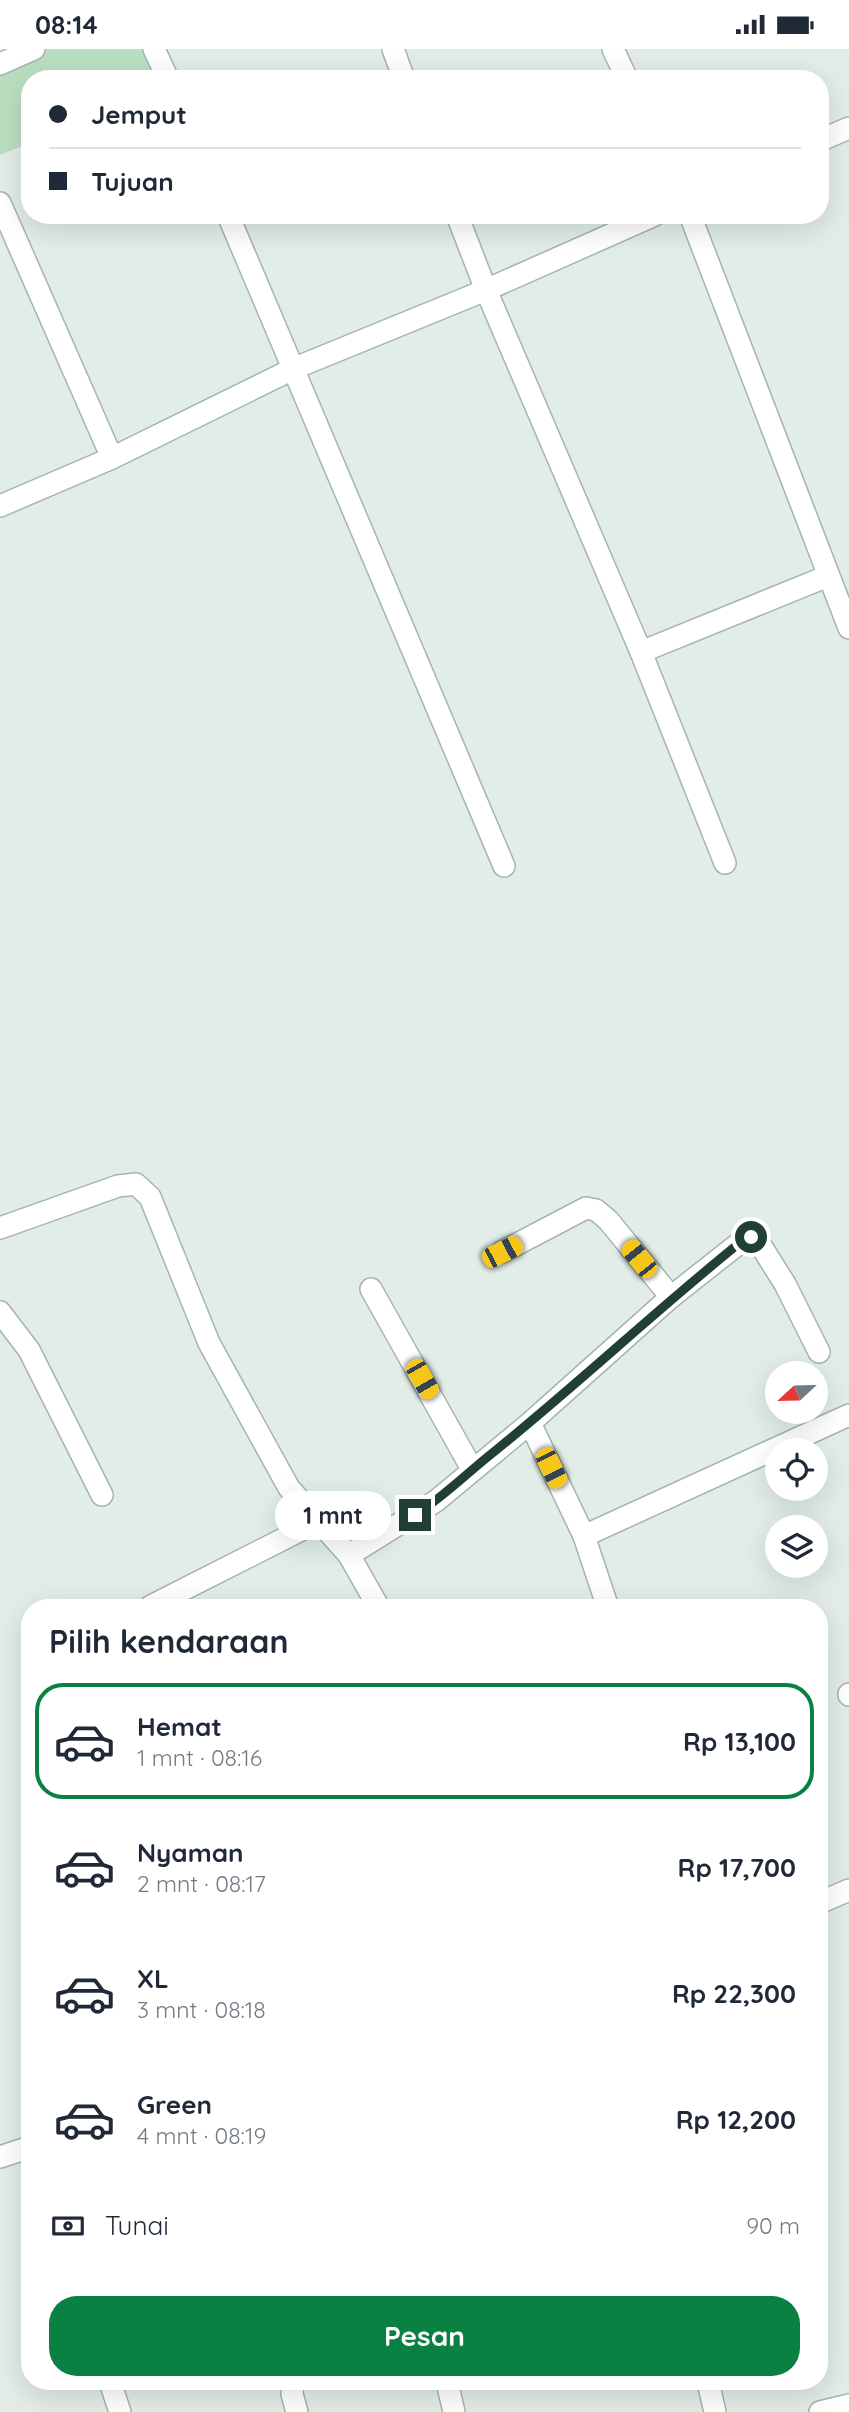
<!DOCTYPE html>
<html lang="id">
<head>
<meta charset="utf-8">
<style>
	:root { --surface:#fff; --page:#f2f2f3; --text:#1f2937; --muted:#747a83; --line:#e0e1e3; --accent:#0b8043 }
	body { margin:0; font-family:Quicksand,sans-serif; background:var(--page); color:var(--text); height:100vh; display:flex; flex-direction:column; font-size:26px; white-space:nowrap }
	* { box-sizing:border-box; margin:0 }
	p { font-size:23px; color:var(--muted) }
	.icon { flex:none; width:38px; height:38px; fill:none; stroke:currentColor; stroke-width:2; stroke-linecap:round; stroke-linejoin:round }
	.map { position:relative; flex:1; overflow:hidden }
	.details { position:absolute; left:21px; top:1550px; width:807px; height:791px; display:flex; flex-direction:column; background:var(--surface); border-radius:28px; box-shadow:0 7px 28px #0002 }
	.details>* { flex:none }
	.banner { position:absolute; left:21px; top:21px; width:808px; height:154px; border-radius:28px; box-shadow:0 7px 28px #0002; display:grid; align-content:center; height:154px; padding:0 28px; background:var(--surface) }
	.needle { width:46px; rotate:248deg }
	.buttons { position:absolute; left:765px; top:1312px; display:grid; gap:14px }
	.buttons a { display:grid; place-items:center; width:63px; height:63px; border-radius:50%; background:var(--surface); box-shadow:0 7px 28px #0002; font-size:35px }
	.end { position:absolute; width:32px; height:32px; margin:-16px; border:9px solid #213f33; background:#fff; box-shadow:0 0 0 4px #fff }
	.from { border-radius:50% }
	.bubble { position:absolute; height:49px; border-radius:24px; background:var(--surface); box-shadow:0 7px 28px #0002; font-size:23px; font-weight:700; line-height:49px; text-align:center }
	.car { position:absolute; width:21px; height:42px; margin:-21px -10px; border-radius:9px; box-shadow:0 0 5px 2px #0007; background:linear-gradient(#f5c518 24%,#345 0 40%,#f5c518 0 76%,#345 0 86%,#f5c518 0) }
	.banner b { display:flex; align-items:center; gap:24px; height:66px; font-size:26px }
	.banner b+b { border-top:2px solid var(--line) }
	.banner i { width:18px; height:18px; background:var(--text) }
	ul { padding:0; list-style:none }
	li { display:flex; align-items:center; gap:21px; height:116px; margin:0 14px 10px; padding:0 14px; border:4px solid transparent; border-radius:28px }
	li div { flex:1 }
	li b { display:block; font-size:26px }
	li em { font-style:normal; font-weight:700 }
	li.active { border-color:var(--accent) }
	li>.icon { width:63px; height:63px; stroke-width:1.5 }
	h2 { padding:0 28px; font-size:32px; line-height:84px }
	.pay { display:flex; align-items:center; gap:18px; height:77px; padding:0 28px; font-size:26px }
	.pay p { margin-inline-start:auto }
	.button { display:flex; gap:14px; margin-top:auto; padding:14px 28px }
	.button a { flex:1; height:80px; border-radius:28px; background:var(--accent); color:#fff; font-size:28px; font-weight:700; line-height:80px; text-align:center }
	.status { display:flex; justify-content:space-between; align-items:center; height:49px; padding:0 35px; background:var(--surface); direction:ltr }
	.status svg { height:19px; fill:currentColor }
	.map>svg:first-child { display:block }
	.green { fill:#badfc0 }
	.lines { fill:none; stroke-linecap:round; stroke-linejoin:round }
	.minor-casing { stroke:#a4b5ad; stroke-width:24 }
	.minor { stroke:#fff; stroke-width:21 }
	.route { stroke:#213f33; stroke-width:9 }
</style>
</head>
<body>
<div class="status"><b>08:14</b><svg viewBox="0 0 49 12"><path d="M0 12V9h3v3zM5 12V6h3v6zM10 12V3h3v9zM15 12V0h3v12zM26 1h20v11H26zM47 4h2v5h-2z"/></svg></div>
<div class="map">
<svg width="849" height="2363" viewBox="0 0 849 2363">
	<rect width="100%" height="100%" fill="#e2ede7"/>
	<!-- green -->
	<path class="green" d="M34,0H154L168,30H30V94L0,106V15Z"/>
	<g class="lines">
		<defs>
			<g id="minor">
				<path d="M154,0L168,30"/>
				<path d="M393,0L404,30"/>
				<path d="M613,0L627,30"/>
				<path d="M0,15L34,0"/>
				<path d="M821,91L849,79"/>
				<path d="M0,154L112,409"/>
				<path d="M228,166L504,817"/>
				<path d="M457,166L486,241L641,603L725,814"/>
				<path d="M690,166L849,579"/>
				<path d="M0,457L112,409L295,319L486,241L655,166"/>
				<path d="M641,603L828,527"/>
				<path d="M0,1179L118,1137L136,1135L150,1148L209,1294L289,1439L349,1506L436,1452L530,1374L671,1248L742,1192L751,1188L758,1192L785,1235L819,1303"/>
				<path d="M502,1203L586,1159L596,1161L608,1171L671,1248"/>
				<path d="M371,1240L472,1420"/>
				<path d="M0,1263L29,1301L102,1446"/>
				<path d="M530,1374L584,1487L608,1559"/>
				<path d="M584,1487L849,1366"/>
				<path d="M349,1506L379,1559"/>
				<path d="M151,1557L319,1472"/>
				<path d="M849,1645V1646"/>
				<path d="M819,1854L849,1841"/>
				<path d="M0,2108L30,2098"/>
				<path d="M110,2333L120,2363"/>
				<path d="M293,2333L292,2345L297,2363"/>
				<path d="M447,2333L454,2363"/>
				<path d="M708,2333L715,2363"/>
				<path d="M820,2363L849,2356"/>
			</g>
		</defs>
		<!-- minor casing -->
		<use href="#minor" class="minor-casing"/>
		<!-- minor -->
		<use href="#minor" class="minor"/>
	</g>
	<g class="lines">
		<!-- route -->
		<path class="route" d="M415,1466C442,1449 465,1426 490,1406C576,1337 656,1261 742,1192L751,1188"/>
	</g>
</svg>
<div class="buttons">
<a><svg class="needle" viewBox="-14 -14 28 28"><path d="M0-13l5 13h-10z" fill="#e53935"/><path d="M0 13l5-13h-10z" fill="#747a83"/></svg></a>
<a><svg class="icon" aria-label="locate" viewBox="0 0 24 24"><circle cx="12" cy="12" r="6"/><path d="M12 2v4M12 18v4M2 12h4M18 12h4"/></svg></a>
<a><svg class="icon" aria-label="layers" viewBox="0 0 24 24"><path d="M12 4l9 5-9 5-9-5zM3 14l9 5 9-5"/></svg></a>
</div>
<i class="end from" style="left:751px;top:1188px"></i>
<i class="end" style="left:415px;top:1466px"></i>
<div class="bubble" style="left:275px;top:1442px;width:116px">1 mnt</div>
<i class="car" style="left:502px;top:1203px;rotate:63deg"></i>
<i class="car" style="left:639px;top:1210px;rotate:321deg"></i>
<i class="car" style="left:422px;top:1330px;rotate:150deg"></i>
<i class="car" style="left:551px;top:1419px;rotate:154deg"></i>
<div class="banner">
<b><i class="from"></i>Jemput</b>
<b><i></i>Tujuan</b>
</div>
<section class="details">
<h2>Pilih kendaraan</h2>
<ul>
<li class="active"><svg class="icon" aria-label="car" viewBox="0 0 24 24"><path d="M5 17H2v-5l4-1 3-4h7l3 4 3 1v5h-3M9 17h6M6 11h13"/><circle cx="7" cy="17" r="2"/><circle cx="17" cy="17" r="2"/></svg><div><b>Hemat</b><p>1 mnt · 08:16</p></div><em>Rp 13,100</em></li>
<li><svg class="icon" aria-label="car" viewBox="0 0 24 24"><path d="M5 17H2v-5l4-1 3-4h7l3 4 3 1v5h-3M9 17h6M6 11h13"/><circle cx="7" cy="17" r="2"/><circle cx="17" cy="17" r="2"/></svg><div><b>Nyaman</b><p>2 mnt · 08:17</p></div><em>Rp 17,700</em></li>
<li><svg class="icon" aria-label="car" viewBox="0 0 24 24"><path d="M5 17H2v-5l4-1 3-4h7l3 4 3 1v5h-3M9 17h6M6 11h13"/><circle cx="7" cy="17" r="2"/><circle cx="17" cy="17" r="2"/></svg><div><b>XL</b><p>3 mnt · 08:18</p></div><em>Rp 22,300</em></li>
<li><svg class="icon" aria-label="car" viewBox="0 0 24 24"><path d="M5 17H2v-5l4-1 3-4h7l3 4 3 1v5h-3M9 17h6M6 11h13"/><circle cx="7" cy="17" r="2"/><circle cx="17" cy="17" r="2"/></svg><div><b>Green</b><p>4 mnt · 08:19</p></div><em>Rp 12,200</em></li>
</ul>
<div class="pay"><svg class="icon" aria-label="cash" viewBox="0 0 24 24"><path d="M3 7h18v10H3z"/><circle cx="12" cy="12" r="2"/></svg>Tunai<p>90 m</p></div>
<div class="button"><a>Pesan</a></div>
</section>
</div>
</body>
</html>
